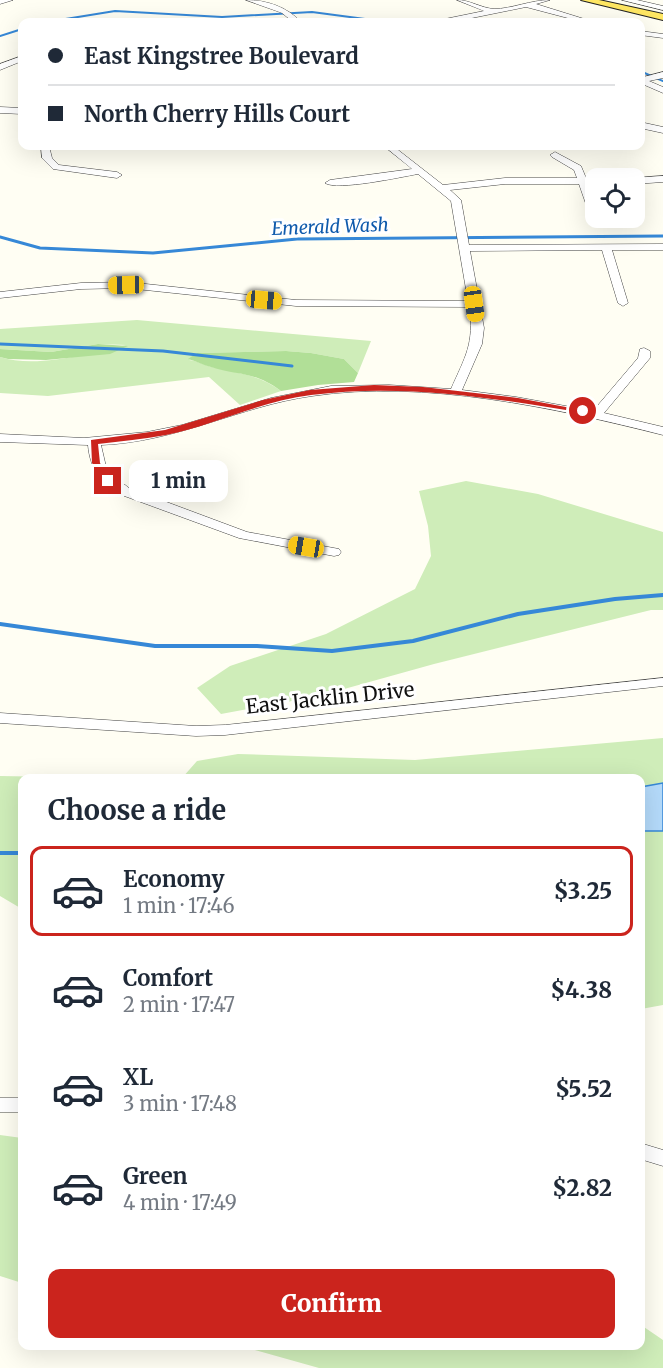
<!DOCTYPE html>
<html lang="en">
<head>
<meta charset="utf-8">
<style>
	:root { --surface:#fff; --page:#f6f6f7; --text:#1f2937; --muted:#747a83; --line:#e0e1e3; --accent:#cb241d }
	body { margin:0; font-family:Merriweather,serif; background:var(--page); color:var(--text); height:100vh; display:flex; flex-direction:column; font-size:22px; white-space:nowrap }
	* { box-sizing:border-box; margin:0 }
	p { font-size:20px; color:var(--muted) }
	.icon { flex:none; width:33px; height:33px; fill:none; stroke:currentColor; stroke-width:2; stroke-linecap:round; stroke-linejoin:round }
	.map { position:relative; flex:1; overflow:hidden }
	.side { position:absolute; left:18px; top:774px; width:627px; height:576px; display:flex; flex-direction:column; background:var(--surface); border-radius:12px; box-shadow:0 6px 24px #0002 }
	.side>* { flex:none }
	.top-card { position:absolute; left:18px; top:18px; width:627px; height:132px; border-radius:12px; box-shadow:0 6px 24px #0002; display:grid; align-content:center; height:132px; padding:0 30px; background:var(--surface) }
	.controls { position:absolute; left:585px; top:168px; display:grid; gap:12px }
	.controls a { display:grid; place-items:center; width:60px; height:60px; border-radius:12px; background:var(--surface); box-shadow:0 6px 24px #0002; font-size:30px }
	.end { position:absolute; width:27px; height:27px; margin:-14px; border:8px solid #cb241d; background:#fff; box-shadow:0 0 0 3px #fff }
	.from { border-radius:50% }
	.bubble { position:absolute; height:42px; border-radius:12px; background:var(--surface); box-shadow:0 6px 24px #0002; font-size:20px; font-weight:800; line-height:42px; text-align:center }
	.car { position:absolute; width:18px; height:36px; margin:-18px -9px; border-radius:8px; box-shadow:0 0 4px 2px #0007; background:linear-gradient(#f5c518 24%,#345 0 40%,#f5c518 0 76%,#345 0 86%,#f5c518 0) }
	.top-card b { display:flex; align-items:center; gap:21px; height:57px; font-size:22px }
	.top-card b+b { border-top:2px solid var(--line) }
	.top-card i { width:15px; height:15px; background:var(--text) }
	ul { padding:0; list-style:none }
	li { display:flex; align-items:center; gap:18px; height:90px; margin:0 12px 9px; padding:0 18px; border:3px solid transparent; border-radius:12px }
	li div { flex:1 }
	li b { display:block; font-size:22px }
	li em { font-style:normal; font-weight:800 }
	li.current { border-color:var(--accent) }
	li>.icon { width:54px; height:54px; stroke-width:1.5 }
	h2 { padding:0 30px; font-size:27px; line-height:72px }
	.cta { display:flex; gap:12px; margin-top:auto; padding:12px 30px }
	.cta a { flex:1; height:69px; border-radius:12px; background:var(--accent); color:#fff; font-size:24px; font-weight:800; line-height:69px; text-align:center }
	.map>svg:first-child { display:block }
	.green { fill:#cfedb9 }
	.forest { fill:#b1df97 }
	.water { fill:#b4dafa; stroke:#3688d7; stroke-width:1.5 }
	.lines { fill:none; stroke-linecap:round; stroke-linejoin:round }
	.stream-far2 { stroke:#3688d7; stroke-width:2 }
	.stream-far1 { stroke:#3688d7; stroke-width:3 }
	.stream { stroke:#3688d7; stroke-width:4 }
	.minor-casing { stroke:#434343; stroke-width:1 }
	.major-casing { stroke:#212121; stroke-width:2 }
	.minor { fill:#fff; fill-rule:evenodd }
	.major { fill:#ffe763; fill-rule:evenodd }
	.route { fill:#cb241d }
	.labels { text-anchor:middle; stroke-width:6; stroke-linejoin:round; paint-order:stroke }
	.far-water-label { font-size:18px; font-style:italic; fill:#0f5aac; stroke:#fff }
	.street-label { font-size:20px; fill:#101010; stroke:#fff }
</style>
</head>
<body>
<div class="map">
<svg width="663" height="1368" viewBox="0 0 663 1368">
	<rect width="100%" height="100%" fill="#fffef3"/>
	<!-- green -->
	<g class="green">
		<path d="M137,320L371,341L358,373L344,359L311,353L286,351L197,353L189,360C198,361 205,365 212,367C238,373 260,375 281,391L240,405L209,377L48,396L0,393V357C37,369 90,353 126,345L98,344L51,352L0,349V329Z"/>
		<path d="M466,481L538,494L663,532V610H651L434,664L319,696L221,714L197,688L230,666L326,634L415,589L431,556L428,526L419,491Z"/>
		<path d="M663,738V1005L641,1009L640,778H182L197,761L238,754L415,760Z"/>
		<path d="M0,776L115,778H22V909L0,896Z"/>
		<path d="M0,1135L22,1138V1283L0,1276Z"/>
		<path d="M641,1325L663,1340V1368H319L241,1346H640Z"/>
	</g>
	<!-- forest -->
	<g class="forest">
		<path d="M98,344L128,346L110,354L46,360L8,359L0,357V349L51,352Z"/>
		<path d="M286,351L311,353L344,359L358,373L354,382L318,385L281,391C254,371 240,376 211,367C203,365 196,361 188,359L197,353Z"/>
	</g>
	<!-- water -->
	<path class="water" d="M663,783V831H641V787Z"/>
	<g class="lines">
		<!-- stream-far2 -->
		<g class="stream-far2">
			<path d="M47,22L115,11L222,17L312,12L365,19H436L450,22"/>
			<path d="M0,36L22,29"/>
			<path d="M640,71L663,81"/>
		</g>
		<!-- stream-far1 -->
		<g class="stream-far1">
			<path d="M0,237L40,248L153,253L297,239L663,236"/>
			<path d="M0,344L163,351L292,366"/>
		</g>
		<!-- stream -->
		<g class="stream">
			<path d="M0,624L155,646H257L332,651L413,641L518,614L615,599L663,595"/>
			<path d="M0,853H22"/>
		</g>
		<defs>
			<g id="minor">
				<path d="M0,0H13L0,4Z"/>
				<path d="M246,0C267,0 287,7 301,22H293L282,13Z"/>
				<path d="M457,0C470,0 481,8 494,9C511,9 531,0 550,0L536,4L594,22H583L526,7L452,22H439L440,20L484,11Z"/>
				<path d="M622,0H637L663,6V10Z"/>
				<path d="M640,31L663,34V38L640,35Z"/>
				<path d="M22,56V61L0,70V64Z"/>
				<path d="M663,72V78L649,81L663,87V93L640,83V78Z"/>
				<path d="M0,107L22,108V114L0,113Z"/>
				<path d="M640,122L663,127V133L640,128Z"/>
				<path d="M41,146H49L52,158L59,165L117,172L122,175L117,178L53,169L42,158Z"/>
				<path d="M384,146H393L443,185L505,178H577L574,170L552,157L550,155L555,152L581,166L586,178H598H596V184H589L596,209L592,210L587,207L579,184H505L450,190L461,200L469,245L663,244V250H612L628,303L623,306L618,303L602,250L470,251L484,328L482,344L462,390L516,397L593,411L638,358L640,349L644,348L650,351V358L604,413L663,427V435C555,408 424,379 312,396C240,406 177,442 101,445L107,471L129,488L247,532L339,549L341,552L339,555L334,556L239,538L119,494C100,482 90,468 88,445L0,442V434L84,438L147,432L182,425L271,398L331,386L389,385L451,389C465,357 475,343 469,307L296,306L127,288L81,289L0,298V292L81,283L127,282L296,300L468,301L451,201L418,174C401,177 337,191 325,183L330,180L412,169Z"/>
				<path d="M663,176V182L634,184V178H632Z"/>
				<path d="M663,678V686L225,735L196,736L0,723V713L196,726L225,725Z"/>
				<rect x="0" y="1098" width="22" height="14"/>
				<path d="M640,1143L663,1150V1166L640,1159Z"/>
			</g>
			<path id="major" d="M581,0H599L663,14V20Z"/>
		</defs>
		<!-- minor casing -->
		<use href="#minor" class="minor-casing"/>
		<!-- major casing -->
		<use href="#major" class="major-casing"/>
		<!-- minor -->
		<use href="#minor" class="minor"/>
		<!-- major -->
		<use href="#major" class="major"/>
	</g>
	<!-- route -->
	<path class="route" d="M374,385L423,387L518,398L587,411L583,413C494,398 402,383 311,395C261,401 215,425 166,435C144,439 121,441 98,444L100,463L112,481L111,482H105L92,463L91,440L165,430L263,400L310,390Z"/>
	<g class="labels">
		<!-- far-water labels -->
		<g class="far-water-label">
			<text transform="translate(330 227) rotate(-2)" y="6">Emerald Wash</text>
		</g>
		<!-- street labels -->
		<g class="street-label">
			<text transform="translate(330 698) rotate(-6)" y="7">East Jacklin Drive</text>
		</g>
	</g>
</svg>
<div class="controls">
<a><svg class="icon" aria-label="locate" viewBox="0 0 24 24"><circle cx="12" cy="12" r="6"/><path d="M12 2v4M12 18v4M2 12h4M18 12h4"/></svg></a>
</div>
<i class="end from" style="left:583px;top:411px"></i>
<i class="end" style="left:108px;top:481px"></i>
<div class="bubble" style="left:129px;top:460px;width:99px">1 min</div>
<i class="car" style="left:126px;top:285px;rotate:269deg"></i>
<i class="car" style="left:264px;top:300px;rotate:95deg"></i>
<i class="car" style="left:474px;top:304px;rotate:172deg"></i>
<i class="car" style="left:306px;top:547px;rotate:280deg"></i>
<div class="top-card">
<b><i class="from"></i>East Kingstree Boulevard</b>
<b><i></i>North Cherry Hills Court</b>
</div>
<section class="side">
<h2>Choose a ride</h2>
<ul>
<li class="current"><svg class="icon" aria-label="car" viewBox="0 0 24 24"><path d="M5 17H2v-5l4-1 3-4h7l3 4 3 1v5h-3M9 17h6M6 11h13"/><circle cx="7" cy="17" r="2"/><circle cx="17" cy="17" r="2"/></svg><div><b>Economy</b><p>1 min · 17:46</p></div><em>$3.25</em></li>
<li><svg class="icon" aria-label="car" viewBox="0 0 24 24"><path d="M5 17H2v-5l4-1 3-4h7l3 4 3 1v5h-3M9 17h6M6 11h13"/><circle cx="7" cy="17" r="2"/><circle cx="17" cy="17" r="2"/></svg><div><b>Comfort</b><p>2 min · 17:47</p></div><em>$4.38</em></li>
<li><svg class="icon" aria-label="car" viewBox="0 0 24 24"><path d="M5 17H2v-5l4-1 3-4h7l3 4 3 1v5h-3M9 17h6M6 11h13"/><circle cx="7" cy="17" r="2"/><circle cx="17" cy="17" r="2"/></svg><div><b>XL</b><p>3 min · 17:48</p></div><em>$5.52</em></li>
<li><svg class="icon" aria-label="car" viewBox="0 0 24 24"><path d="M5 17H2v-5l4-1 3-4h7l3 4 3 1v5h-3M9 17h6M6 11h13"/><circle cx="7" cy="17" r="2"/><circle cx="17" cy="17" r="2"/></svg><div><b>Green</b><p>4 min · 17:49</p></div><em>$2.82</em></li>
</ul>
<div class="cta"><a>Confirm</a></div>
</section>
</div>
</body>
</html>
